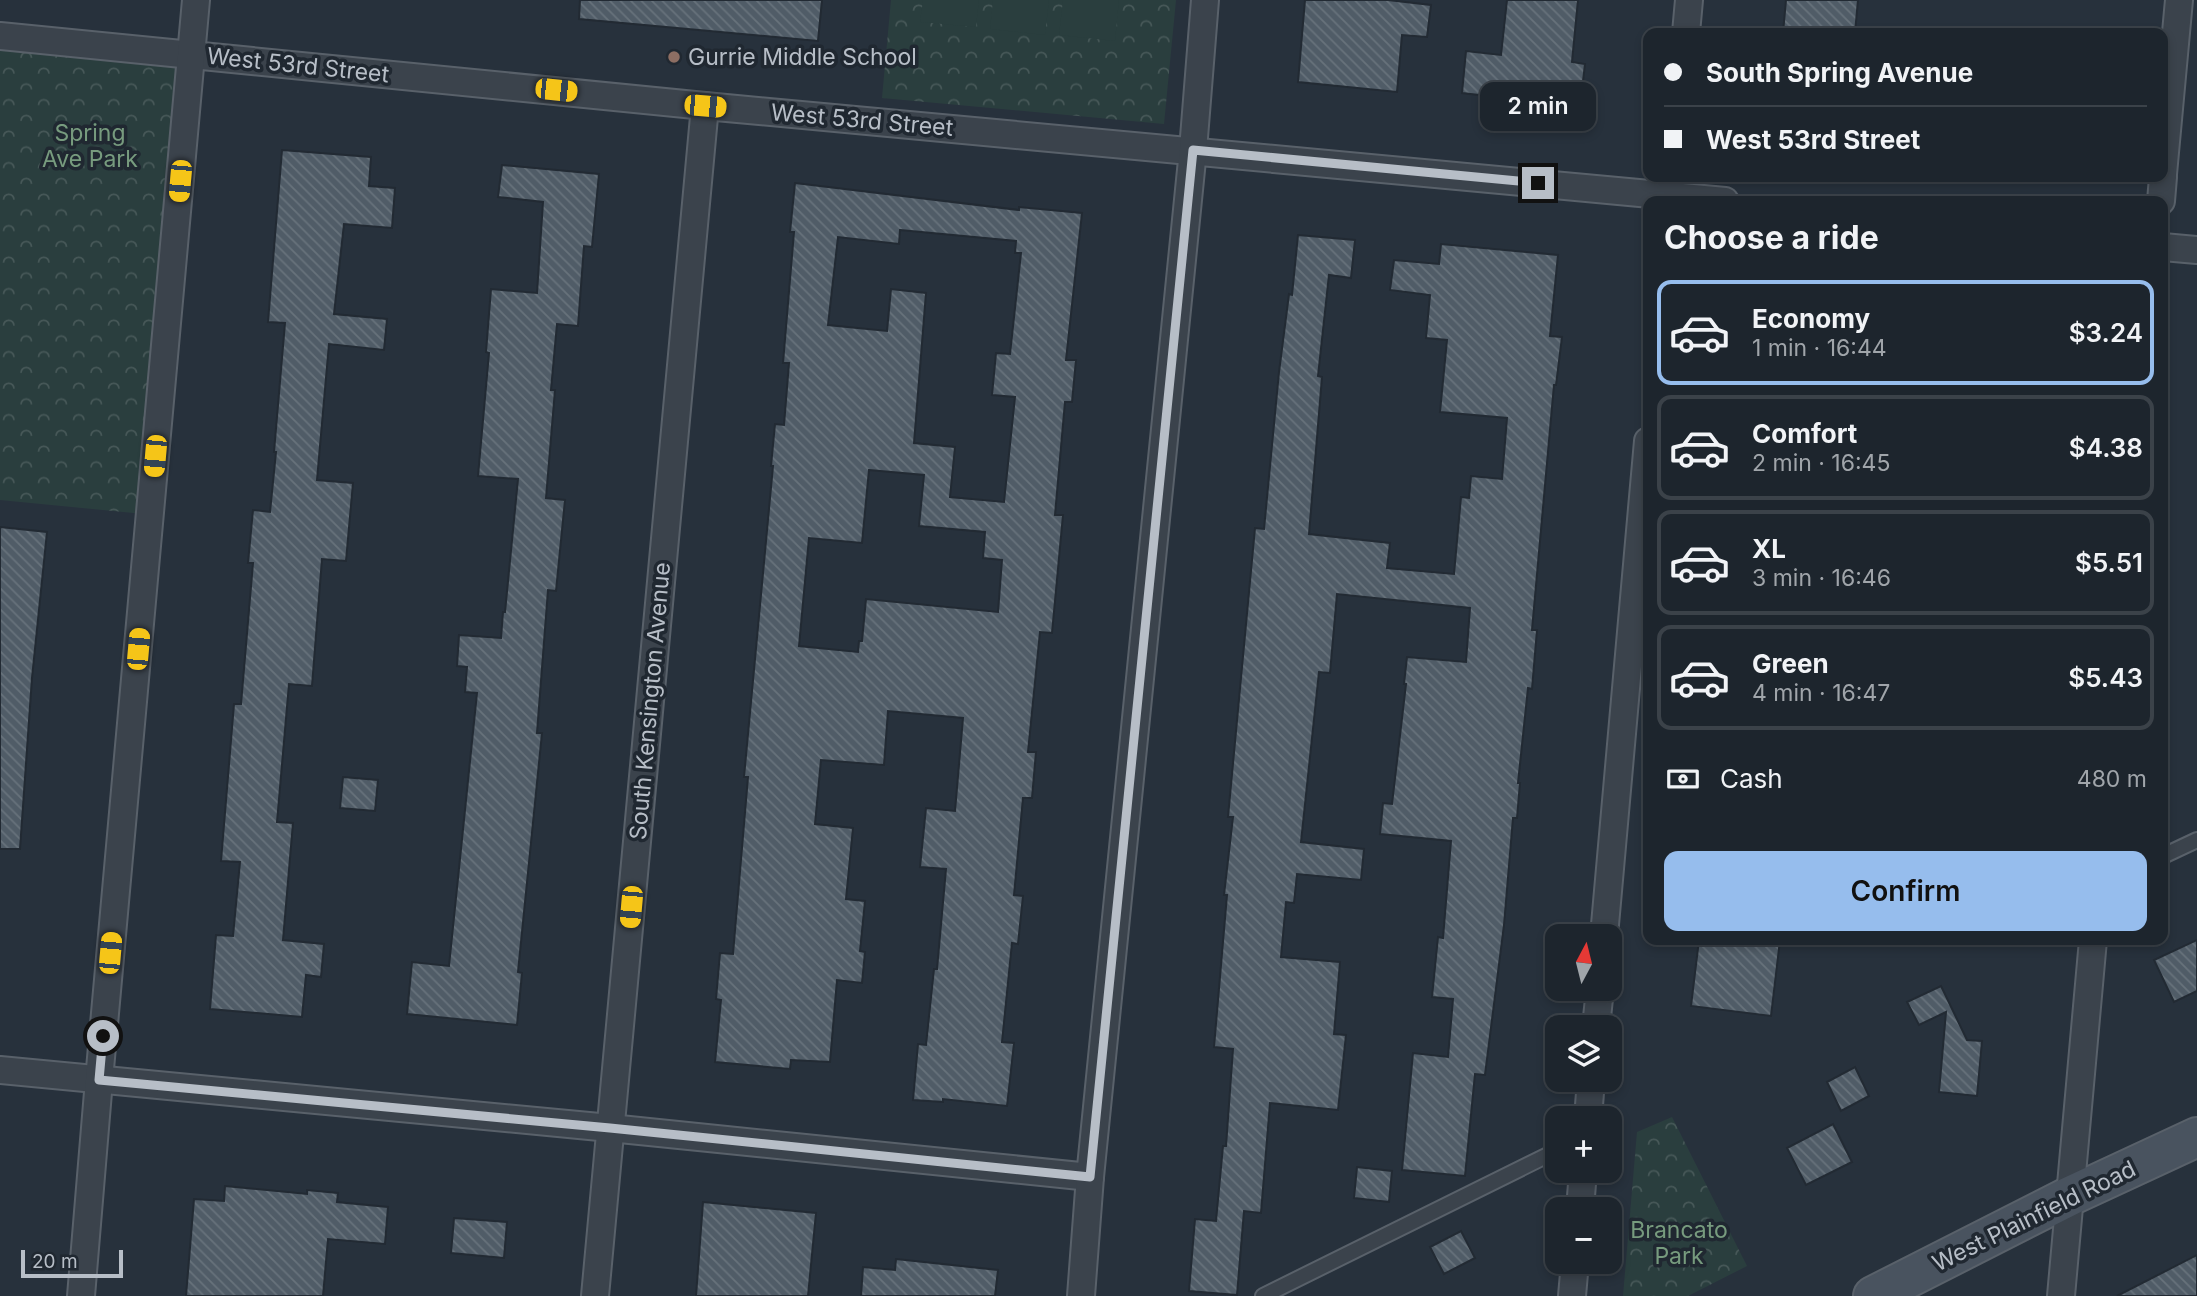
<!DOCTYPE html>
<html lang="en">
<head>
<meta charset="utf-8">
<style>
	:root { --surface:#1d252d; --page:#252d35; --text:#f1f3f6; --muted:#a0a5aa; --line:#3b4249; --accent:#96bded }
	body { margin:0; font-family:Inter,sans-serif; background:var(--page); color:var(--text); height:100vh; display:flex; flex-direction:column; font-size:26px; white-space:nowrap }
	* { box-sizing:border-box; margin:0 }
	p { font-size:23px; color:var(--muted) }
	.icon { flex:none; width:38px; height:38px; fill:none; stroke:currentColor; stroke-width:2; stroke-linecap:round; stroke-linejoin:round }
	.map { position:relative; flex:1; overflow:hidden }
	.panel { position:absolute; left:1643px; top:196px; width:525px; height:749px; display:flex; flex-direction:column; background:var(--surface); border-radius:14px; box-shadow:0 4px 10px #0003,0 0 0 2px var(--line) }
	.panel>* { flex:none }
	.banner { position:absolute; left:1643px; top:28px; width:525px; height:154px; border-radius:14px; box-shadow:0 4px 10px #0003,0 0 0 2px var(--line); display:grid; align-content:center; height:154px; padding:0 21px; background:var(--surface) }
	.needle { width:46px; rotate:7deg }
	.fabs { position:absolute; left:1545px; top:924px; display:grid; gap:14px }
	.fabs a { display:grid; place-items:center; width:77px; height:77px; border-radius:14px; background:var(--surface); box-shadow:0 4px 10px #0003,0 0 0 2px var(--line); font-size:35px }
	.scale { position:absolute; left:21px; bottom:18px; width:102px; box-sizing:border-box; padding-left:7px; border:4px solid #b7bec7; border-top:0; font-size:19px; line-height:24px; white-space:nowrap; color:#b7bec7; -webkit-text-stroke:5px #202831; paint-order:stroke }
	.end { position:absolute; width:32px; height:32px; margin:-16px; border:9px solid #b7bec7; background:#111; box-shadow:0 0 0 4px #111 }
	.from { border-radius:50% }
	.bubble { position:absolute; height:49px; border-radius:14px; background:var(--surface); box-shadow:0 4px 10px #0003,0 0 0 2px var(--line); font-size:23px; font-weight:600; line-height:49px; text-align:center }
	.car { position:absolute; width:21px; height:42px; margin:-21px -10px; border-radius:9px; box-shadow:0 0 5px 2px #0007; background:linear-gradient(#f5c518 24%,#345 0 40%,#f5c518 0 76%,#345 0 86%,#f5c518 0) }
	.banner b { display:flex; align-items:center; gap:24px; height:66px; font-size:26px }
	.banner b+b { border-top:2px solid var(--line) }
	.banner i { width:18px; height:18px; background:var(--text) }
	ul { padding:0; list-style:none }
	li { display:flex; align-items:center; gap:21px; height:105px; margin:0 14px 10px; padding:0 7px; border:4px solid var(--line); border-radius:14px }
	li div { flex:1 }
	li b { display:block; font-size:26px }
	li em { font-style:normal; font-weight:600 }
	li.active { border-color:var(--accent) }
	li>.icon { width:63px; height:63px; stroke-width:1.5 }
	h2 { padding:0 21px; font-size:32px; line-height:84px }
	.pay { display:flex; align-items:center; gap:18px; height:77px; padding:0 21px; font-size:26px }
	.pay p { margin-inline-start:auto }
	.action { display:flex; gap:14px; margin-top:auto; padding:14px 21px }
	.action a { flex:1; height:80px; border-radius:14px; background:var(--accent); color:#111; font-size:28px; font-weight:600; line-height:80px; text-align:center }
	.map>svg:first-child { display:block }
	.park { fill:url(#park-crowns) }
	.garden { fill:#2a3e3e }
	.building { fill:url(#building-back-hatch); stroke:#222a33; stroke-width:2; fill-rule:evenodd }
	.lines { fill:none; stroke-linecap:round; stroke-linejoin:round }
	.lane-casing { stroke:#59616a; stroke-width:18 }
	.street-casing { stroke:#59616a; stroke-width:30 }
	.secondary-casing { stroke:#59616a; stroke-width:42 }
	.lane { stroke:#3b434c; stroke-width:14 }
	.street { stroke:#3b434c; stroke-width:26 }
	.secondary { stroke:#49535f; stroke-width:38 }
	.route { stroke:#b7bec7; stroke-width:9 }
	.education-dot { fill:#8d6e63; stroke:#202831; stroke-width:2.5 }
	.labels { text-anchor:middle; stroke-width:7; stroke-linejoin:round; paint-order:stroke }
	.poi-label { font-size:23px; fill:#b7bec7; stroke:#202831; text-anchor:start }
	.street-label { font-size:23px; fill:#b7bec7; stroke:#202831 }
	.park-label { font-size:23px; fill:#779b7e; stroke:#202831 }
</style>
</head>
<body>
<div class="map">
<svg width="2197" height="1296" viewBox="0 0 2197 1296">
	<defs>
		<pattern id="park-crowns" width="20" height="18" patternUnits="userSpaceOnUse" patternTransform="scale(1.75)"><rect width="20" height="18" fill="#2a3e3e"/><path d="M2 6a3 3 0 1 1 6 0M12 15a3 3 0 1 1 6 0" fill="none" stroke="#475858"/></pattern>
		<pattern id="building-back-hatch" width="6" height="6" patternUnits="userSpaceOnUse" patternTransform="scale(1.75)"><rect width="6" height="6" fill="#505c67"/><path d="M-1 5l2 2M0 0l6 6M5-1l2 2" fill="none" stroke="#67727b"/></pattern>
	</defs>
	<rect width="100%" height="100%" fill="#27313c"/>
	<!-- park -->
	<g class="park">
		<path d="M891,0H1176L1164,124L882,98Z"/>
		<path d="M0,47L186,64L144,514L0,500Z"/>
		<path d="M1672,1117L1747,1266L1688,1296H1623L1637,1132Z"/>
	</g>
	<!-- garden -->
	<g class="garden">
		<path d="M923,0H979L976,27L920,22Z"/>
		<path d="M993,0H1049L1045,35L990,29Z"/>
		<path d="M1063,0H1119L1115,41L1059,35Z"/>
	</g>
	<!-- building -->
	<g class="building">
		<path d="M580,0H822L818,41L579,19Z"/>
		<path d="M1305,0H1388L1431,5L1427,37L1402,35L1397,92L1298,82Z"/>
		<path d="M1507,0H1578L1572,62L1585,64L1580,107L1462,93L1466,51L1501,55Z"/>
		<path d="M1786,0H1858L1855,33H1783Z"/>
		<path d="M282,150L371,157L369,186L395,188L392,228L344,224L334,314L387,319L384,350L329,344L317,480L353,483L346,561L322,559L312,686L289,684L277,822L293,823L283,940L324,944L321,977L306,975L302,1017L210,1009L216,935L233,936L240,862L221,861L234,704H241L253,563H248L253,510L270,512L276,452H274L285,323L268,322Z"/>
		<path d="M502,165L599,174L592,247L584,246L578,326L557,324L551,390H555L546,498L565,500L556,591L548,590L537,733H542L518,972L522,973L517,1025L407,1014L412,962L449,966L477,693L465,692L467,667L457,666L459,635L501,638L503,612H505L518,479L478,476L489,353L486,352L491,289L537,293L543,202L498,197Z"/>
		<path d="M795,183L1019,210V207L1082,213L1066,360H1076L1072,402H1065L1055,515H1063L1052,633L1040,632L1028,752H1036L1032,798H1023L1014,895L1023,896L1018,944L1012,943L1002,1042L1014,1043L1007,1106L943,1099V1102L913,1100L918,1044L926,1045L934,969H937L946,869L920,867L926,808L955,811L963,718L888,711L884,765L821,760L815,824L853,828L846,899L865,901L860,951L865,952L862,983L837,980L830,1062L791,1060L790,1069L715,1062L721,1000L716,999L720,953L733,954L748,777H744L773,466H771L775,424L784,425L789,363H783L794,232H790ZM900,230L1016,241L1015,253H1021L1010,354L996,353L992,395L1015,397L1004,502L950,497L955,447L914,443L926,293L891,289L887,331L828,325L838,237L899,244ZM869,470L924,475L919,526L985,532L983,558L1002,560L998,612L866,599L862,641H859L858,652L799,646L809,538L862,543Z"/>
		<path d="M1298,235L1355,240L1351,278L1329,275L1318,376L1322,377L1309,534L1390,543L1387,568L1454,574L1461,497L1469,498L1471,476L1502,479L1507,418L1440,412L1447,340L1426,338L1430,295L1390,290L1394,260L1439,264L1441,244L1558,255L1550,336L1562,337L1556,385H1554L1532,630H1537L1532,689L1528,688L1518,783H1520L1517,818H1513L1504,925L1485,1075L1475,1074L1465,1176L1402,1170L1413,1053L1448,1057L1453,999L1432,997L1438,937L1443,938L1451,841L1380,834L1383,803L1392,804L1406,684H1404L1407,657L1466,662L1470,608L1337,594L1330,673L1319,672L1301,842L1364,849L1361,880L1297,874L1294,903L1286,902L1281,957L1340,962L1334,1034L1346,1035L1338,1110L1270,1103L1261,1213L1244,1211L1237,1295L1189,1291L1195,1219L1216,1221L1223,1146H1226L1233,1049L1214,1047L1227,895H1224L1233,817H1228L1255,528L1264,529L1279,372L1289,294L1292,295Z"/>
		<path d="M0,527L47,532L32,678L20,849H0Z"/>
		<path d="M343,777L378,780L375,811L340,808Z"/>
		<path d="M1699,940H1780L1771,1016L1691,1006Z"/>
		<path d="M2197,940V991L2174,1002L2154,960Z"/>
		<path d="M1941,986L1967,1040L1982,1041L1977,1096L1939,1092L1946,1012L1919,1025L1907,1002Z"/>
		<path d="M1855,1067L1869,1096L1841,1111L1827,1082Z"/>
		<path d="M1833,1124L1852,1162L1806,1185L1787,1148Z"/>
		<path d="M1357,1167L1392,1171L1389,1202L1354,1198Z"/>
		<path d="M225,1186L307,1194V1190L338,1193L337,1202L388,1207L385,1244L328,1239L323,1296H186L194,1199L224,1201Z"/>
		<path d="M703,1202L816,1213L808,1296H696Z"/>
		<path d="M454,1218L507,1222L504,1258L451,1253Z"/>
		<path d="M1461,1231L1475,1258L1444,1274L1430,1247Z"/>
		<path d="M2197,1255V1296H2117Z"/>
		<path d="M896,1259L998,1270L995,1296H861L863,1267L895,1270Z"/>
	</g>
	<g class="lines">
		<defs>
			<g id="lane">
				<path d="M2163,856L2197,840"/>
				<path d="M1263,1296L1558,1150"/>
			</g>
			<g id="street">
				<path d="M1686,33L1689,0"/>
				<path d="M0,36L705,106L1725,201"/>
				<path d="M2163,174L2179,0"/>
				<path d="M2161,201L2163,177"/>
				<path d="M2163,247L2197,250"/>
				<path d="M1604,936L1648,441"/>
				<path d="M1596,1027L1600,989"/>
				<path d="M0,1070L610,1128L1090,1177"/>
				<path d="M1588,1118L1591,1080"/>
				<path d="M1580,1209L1583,1171"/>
				<path d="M81,1296L99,1080L196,0"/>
				<path d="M595,1296L705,106"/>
				<path d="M1081,1296L1090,1177L1193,150L1205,0"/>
				<path d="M1572,1296L1575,1262"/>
				<path d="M2061,1296L2093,940"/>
			</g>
			<path id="secondary" d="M1873,1296L2070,1196L2197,1137"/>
		</defs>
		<!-- lane casing -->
		<use href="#lane" class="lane-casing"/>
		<!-- street casing -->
		<use href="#street" class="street-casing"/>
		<!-- secondary casing -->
		<use href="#secondary" class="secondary-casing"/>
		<!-- lane -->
		<use href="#lane" class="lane"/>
		<!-- street -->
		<use href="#street" class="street"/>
		<!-- secondary -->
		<use href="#secondary" class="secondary"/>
	</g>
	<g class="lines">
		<!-- route -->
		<path class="route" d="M103,1036L99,1080L610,1128L1090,1177L1193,150L1538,183"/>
	</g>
	<!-- markers -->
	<circle class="education-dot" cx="674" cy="57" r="7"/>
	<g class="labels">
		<!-- poi labels -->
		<g class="poi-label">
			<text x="688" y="65">Gurrie Middle School</text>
		</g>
		<!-- street labels -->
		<g class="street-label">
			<text transform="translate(298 65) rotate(6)" y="8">West 53rd Street</text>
			<text transform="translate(862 120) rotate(5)" y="8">West 53rd Street</text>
			<text transform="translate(650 701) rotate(-85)" y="8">South Kensington Avenue</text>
			<text transform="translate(2034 1216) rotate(-26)" y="8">West Plainfield Road</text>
		</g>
		<!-- park labels -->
		<g class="park-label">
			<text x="90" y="141">Spring<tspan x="90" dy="26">Ave Park</tspan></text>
			<text x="1679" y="1238">Brancato<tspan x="1679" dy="26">Park</tspan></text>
		</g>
	</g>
</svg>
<div class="fabs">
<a><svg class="needle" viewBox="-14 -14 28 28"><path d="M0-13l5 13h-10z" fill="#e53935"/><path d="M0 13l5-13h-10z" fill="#a0a5aa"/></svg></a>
<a><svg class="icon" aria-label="layers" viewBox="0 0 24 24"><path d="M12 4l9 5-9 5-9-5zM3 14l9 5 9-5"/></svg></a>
<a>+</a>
<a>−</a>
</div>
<div class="scale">20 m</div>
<i class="end from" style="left:103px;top:1036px"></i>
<i class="end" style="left:1538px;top:183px"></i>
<div class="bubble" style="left:1480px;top:82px;width:116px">2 min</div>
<i class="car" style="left:556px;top:90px;rotate:96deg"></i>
<i class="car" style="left:705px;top:106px;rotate:95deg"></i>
<i class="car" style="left:180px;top:181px;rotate:185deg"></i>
<i class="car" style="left:155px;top:456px;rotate:185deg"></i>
<i class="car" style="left:138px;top:649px;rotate:5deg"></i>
<i class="car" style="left:631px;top:907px;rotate:185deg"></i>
<i class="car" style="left:110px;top:953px;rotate:5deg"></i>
<div class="banner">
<b><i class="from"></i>South Spring Avenue</b>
<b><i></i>West 53rd Street</b>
</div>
<section class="panel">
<h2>Choose a ride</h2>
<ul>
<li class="active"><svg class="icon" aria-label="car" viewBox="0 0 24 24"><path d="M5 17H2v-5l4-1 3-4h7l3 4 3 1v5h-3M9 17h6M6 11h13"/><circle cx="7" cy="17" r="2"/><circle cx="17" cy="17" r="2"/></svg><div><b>Economy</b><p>1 min · 16:44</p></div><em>$3.24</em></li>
<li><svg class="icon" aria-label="car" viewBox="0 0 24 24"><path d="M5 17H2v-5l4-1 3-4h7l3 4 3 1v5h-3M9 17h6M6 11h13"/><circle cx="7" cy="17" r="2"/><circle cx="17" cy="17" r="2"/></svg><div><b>Comfort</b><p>2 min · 16:45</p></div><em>$4.38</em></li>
<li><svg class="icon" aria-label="car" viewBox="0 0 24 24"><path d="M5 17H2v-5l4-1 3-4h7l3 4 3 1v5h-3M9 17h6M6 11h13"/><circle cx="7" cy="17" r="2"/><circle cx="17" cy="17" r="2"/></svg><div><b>XL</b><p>3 min · 16:46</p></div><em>$5.51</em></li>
<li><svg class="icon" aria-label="car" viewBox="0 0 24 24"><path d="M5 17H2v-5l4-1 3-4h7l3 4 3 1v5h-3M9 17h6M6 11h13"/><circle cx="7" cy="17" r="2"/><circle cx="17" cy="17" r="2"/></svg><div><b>Green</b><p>4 min · 16:47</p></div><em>$5.43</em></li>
</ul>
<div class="pay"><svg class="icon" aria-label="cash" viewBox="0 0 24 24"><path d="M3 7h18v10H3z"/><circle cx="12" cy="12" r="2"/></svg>Cash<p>480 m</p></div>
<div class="action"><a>Confirm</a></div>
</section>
</div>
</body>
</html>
